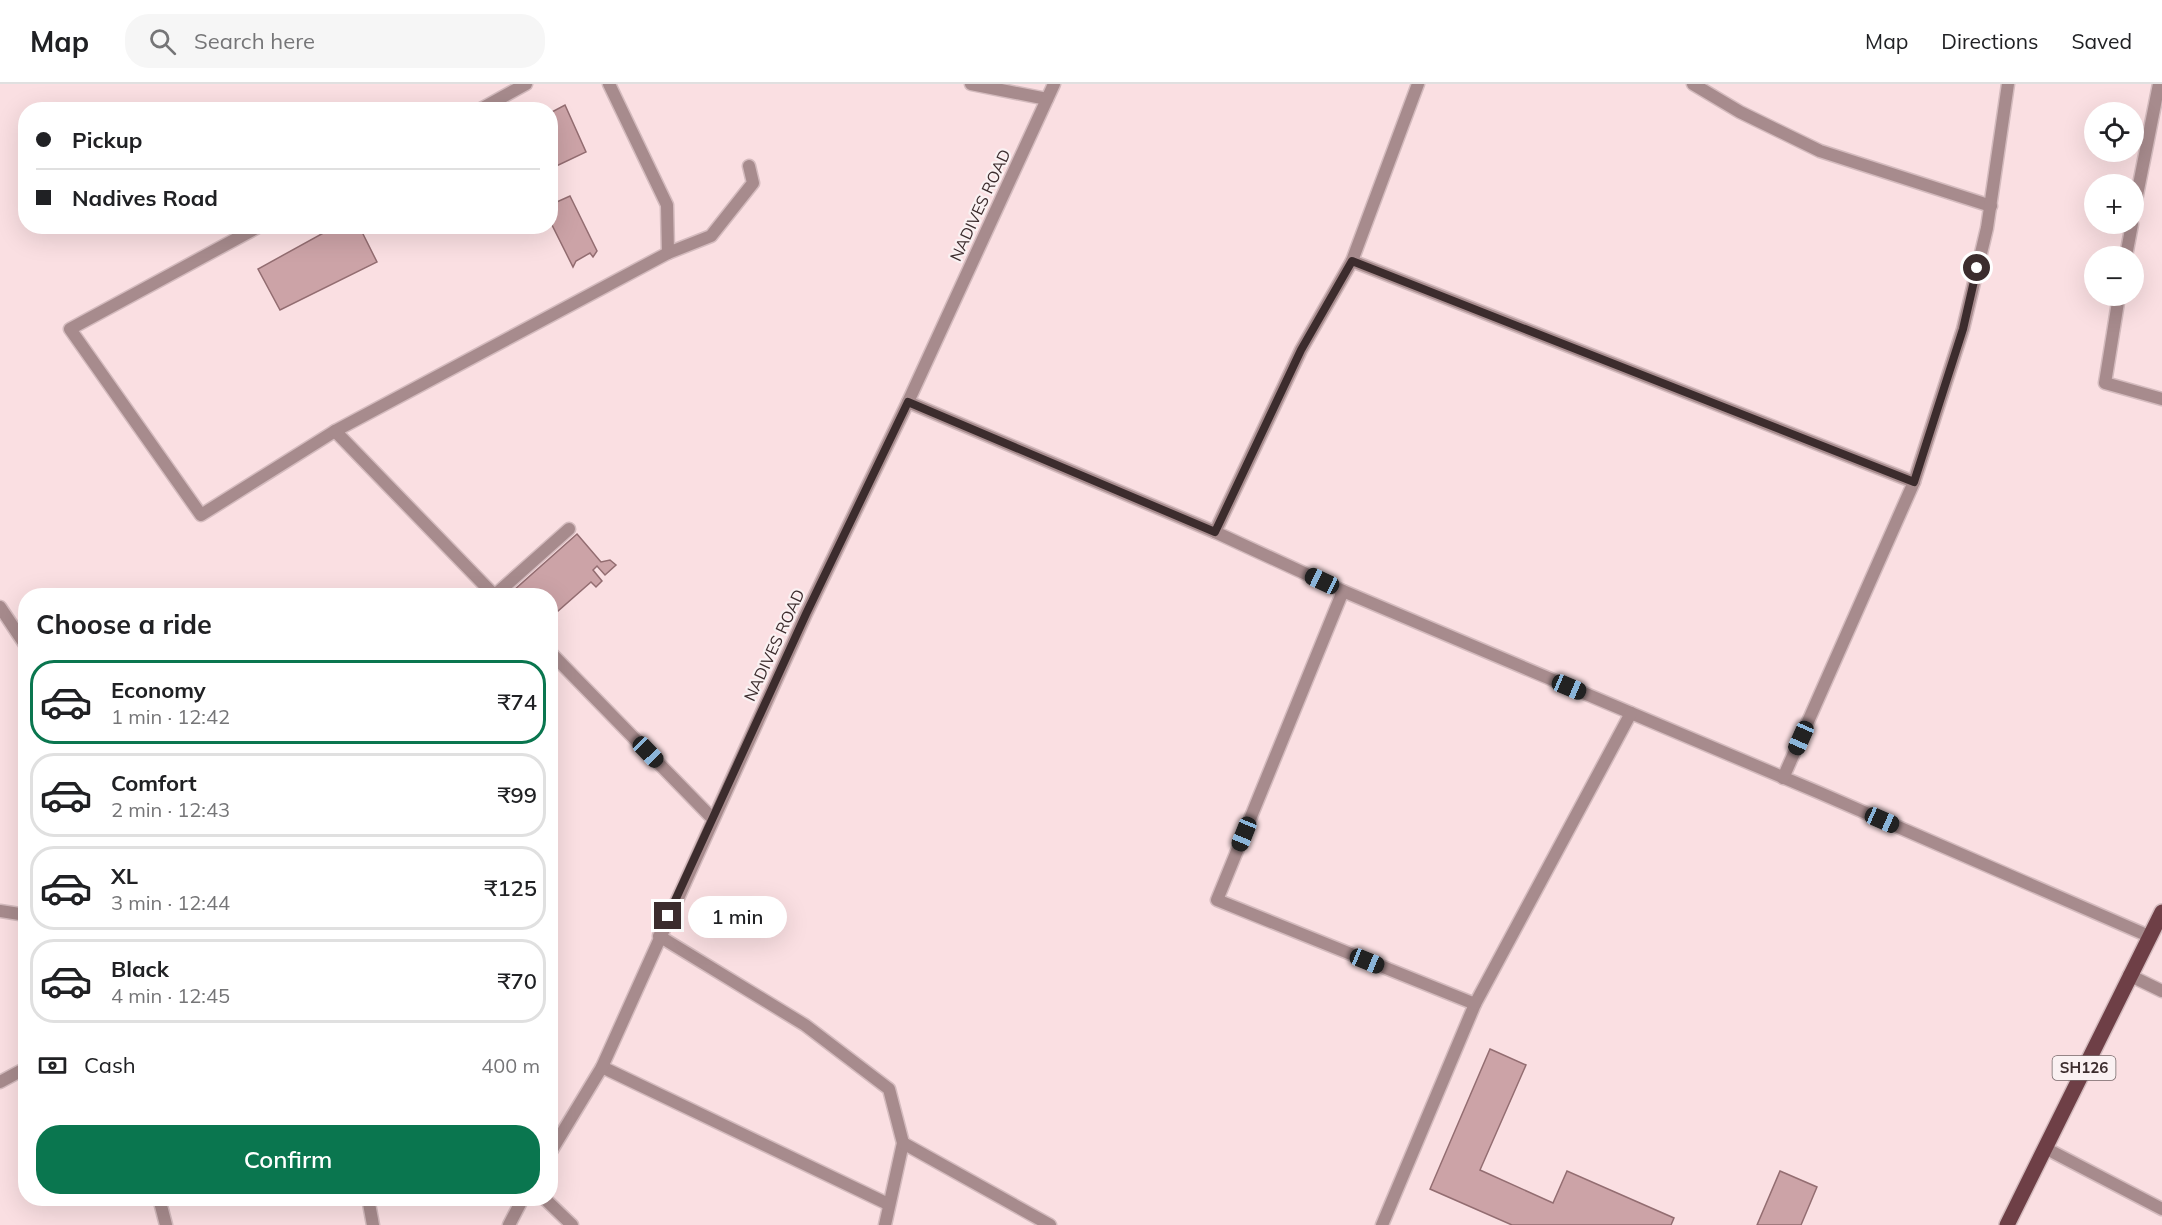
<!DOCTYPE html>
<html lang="en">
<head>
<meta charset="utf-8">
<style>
	:root { --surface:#fff; --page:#f6f6f6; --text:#202124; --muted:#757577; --line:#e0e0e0; --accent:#0a764f }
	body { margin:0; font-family:Mulish,sans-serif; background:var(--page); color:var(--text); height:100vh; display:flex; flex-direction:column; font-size:22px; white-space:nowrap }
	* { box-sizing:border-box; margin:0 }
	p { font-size:20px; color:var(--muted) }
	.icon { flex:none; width:33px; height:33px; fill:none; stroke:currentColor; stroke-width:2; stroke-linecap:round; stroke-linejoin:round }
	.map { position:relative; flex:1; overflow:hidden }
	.details { position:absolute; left:18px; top:504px; width:540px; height:618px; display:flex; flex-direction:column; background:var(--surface); border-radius:24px; box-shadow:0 6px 24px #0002 }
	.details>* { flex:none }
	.banner { position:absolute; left:18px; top:18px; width:540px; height:132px; border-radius:24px; box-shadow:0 6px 24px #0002; display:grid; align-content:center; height:132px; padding:0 18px; background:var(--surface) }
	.controls { position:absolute; left:2084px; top:18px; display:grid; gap:12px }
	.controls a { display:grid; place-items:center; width:60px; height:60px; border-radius:50%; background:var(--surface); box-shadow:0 6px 24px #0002; font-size:30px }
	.end { position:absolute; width:27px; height:27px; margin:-14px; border:8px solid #3c2c2d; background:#fff; box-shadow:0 0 0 3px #fff }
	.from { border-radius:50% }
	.bubble { position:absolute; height:42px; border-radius:21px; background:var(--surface); box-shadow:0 6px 24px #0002; font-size:20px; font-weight:600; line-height:42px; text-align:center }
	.car { position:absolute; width:18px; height:36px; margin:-18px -9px; border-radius:8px; box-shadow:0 0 4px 2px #0007; background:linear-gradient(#222 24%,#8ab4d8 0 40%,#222 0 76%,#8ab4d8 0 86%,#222 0) }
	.banner b { display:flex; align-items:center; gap:21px; height:57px; font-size:22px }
	.banner b+b { border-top:2px solid var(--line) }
	.banner i { width:15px; height:15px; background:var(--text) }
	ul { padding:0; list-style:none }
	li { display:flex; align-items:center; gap:18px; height:84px; margin:0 12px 9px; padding:0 6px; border:3px solid var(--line); border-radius:24px }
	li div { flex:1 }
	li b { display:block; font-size:22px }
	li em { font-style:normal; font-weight:600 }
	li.selected { border-color:var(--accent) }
	li>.icon { width:54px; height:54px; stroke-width:1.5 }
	h2 { padding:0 18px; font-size:27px; line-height:72px }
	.pay { display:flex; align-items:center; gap:15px; height:66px; padding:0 18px; font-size:22px }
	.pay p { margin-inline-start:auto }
	.button { display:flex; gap:12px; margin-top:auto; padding:12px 18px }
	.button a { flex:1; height:69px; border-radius:24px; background:var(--accent); color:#fff; font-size:24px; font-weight:600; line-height:69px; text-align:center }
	header { display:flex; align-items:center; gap:36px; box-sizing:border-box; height:84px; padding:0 30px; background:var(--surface); border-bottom:2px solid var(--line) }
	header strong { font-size:28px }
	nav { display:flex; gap:33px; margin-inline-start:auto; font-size:21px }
	.search { width:420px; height:54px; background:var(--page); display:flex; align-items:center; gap:15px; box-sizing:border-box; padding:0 21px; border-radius:24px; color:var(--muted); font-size:22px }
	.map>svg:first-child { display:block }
	.building { fill:#cca3a7; stroke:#936d71; stroke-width:1.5 }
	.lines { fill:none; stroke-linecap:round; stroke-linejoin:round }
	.street-casing { stroke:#d4bbbe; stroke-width:15 }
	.primary-casing { stroke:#d4bbbe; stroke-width:18 }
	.street { stroke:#a78b8d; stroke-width:12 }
	.primary { stroke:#6e3f46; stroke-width:15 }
	.route { stroke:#3c2c2d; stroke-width:8 }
	.labels { text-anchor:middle; stroke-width:4.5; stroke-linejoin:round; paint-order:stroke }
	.shield { fill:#faf1f2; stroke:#756768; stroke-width:1.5 }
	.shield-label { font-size:15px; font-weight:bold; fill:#3c2c2d }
	.street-label { font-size:16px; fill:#3c2c2d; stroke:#faf1f2 }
</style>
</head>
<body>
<header>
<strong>Map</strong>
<div class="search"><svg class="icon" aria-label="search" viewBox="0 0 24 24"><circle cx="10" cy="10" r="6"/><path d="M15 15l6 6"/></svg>Search here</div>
<nav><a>Map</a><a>Directions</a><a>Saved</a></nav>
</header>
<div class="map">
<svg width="2162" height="1141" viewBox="0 0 2162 1141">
	<rect width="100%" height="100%" fill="#fadfe2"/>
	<!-- building -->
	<g class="building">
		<path d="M565,21L586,68L550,85V29Z"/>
		<path d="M570,112L597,167L593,173L590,169L576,177L573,183L550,137V121Z"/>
		<path d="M336,142H359L377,178L280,226L258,185Z"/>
		<path d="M577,450L601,478L610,476L616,481L605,491L597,482L593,486L602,497L596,503L591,498L550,534V512H516L513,507Z"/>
		<path d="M1490,965L1526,981L1480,1086L1553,1119L1567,1087L1674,1134L1671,1141H1512L1430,1105Z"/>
		<path d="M1780,1087L1817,1103L1801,1141H1757Z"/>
	</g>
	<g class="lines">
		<defs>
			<g id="street">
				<path d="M609,0L667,121L668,169"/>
				<path d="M971,0L1047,15"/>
				<path d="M1693,0L1740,28L1820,67L1991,122"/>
				<path d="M479,26L526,0"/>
				<path d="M2133,131L2159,0"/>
				<path d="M260,142L70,245L201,431L335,347"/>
				<path d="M2126,172L2132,140"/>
				<path d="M1352,177L1914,398"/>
				<path d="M2119,212L2105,299L2162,315"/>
				<path d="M908,318L1215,448L1343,507L1820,709L2151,853"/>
				<path d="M1215,448L1301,266L1352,177L1418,0"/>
				<path d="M1343,507L1217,816L1475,920L1382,1141"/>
				<path d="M495,511L569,445"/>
				<path d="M495,512L335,347L668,169L711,152L753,99L749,82"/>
				<path d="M0,523L26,562"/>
				<path d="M550,568L713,735"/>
				<path d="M1783,694L1914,398L1963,245L1987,144L2008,0"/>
				<path d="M0,827L26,831"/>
				<path d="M659,852L805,941L889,1005L903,1059L885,1141"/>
				<path d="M2129,891L2162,907"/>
				<path d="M1475,920L1631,629"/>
				<path d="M602,983L888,1120"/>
				<path d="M0,998L26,984"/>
				<path d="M903,1059L1050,1141"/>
				<path d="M2045,1064L2162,1125"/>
				<path d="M550,1069L602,983L806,530L908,318L1054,0"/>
				<path d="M159,1114L166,1141"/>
				<path d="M368,1114L373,1141"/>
				<path d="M544,1114L572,1141"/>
				<path d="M509,1141L523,1114"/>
			</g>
			<path id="primary" d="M2007,1141L2162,828"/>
		</defs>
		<!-- street casing -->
		<use href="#street" class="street-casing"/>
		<!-- primary casing -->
		<use href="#primary" class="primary-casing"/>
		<!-- street -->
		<use href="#street" class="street"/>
		<!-- primary -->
		<use href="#primary" class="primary"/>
	</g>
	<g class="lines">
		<!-- route -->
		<path class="route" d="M668,832L806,530L908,318L1215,448L1301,266L1352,177L1914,398L1963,245L1977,184"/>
	</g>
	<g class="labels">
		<!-- shield labels -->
		<rect class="shield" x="2052.5" y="972" width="63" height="24" rx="4.5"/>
		<g class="shield-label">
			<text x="2084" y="989">SH126</text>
		</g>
		<!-- street labels -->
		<g class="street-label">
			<text transform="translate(980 121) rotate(-65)" y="6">NADIVES ROAD</text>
			<text transform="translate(774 561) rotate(-65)" y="6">NADIVES ROAD</text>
		</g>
	</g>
</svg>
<div class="controls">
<a><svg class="icon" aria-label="locate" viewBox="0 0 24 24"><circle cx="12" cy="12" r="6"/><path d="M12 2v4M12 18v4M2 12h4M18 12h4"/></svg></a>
<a>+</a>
<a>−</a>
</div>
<i class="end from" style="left:1977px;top:184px"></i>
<i class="end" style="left:668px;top:832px"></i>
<div class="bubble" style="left:688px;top:812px;width:99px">1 min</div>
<i class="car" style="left:1322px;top:497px;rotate:295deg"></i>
<i class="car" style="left:1569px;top:603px;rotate:113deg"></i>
<i class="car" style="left:1801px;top:654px;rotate:204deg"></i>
<i class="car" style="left:648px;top:668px;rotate:136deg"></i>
<i class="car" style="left:1882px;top:736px;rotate:114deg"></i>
<i class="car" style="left:1244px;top:750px;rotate:202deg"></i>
<i class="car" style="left:1367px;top:877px;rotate:112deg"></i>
<div class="banner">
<b><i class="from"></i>Pickup</b>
<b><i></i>Nadives Road</b>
</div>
<section class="details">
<h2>Choose a ride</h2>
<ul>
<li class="selected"><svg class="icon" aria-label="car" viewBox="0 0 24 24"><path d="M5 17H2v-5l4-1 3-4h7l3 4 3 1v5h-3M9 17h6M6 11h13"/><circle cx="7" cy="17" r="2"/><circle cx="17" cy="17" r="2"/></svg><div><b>Economy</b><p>1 min · 12:42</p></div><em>₹74</em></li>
<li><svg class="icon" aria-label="car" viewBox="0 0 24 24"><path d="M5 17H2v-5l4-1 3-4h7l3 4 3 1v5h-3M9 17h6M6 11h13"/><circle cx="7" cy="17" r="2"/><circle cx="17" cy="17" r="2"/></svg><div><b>Comfort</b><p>2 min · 12:43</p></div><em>₹99</em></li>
<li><svg class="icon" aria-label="car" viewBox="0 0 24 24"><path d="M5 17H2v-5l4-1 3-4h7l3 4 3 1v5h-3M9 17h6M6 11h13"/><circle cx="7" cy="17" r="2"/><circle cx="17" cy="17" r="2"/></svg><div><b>XL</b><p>3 min · 12:44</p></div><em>₹125</em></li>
<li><svg class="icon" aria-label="car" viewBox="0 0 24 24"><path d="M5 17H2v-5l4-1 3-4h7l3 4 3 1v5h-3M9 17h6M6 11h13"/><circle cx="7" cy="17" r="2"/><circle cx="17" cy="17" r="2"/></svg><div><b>Black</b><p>4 min · 12:45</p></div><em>₹70</em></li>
</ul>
<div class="pay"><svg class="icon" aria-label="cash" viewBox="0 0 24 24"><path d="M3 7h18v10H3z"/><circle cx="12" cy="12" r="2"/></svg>Cash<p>400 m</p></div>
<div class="button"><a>Confirm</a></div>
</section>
</div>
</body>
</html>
